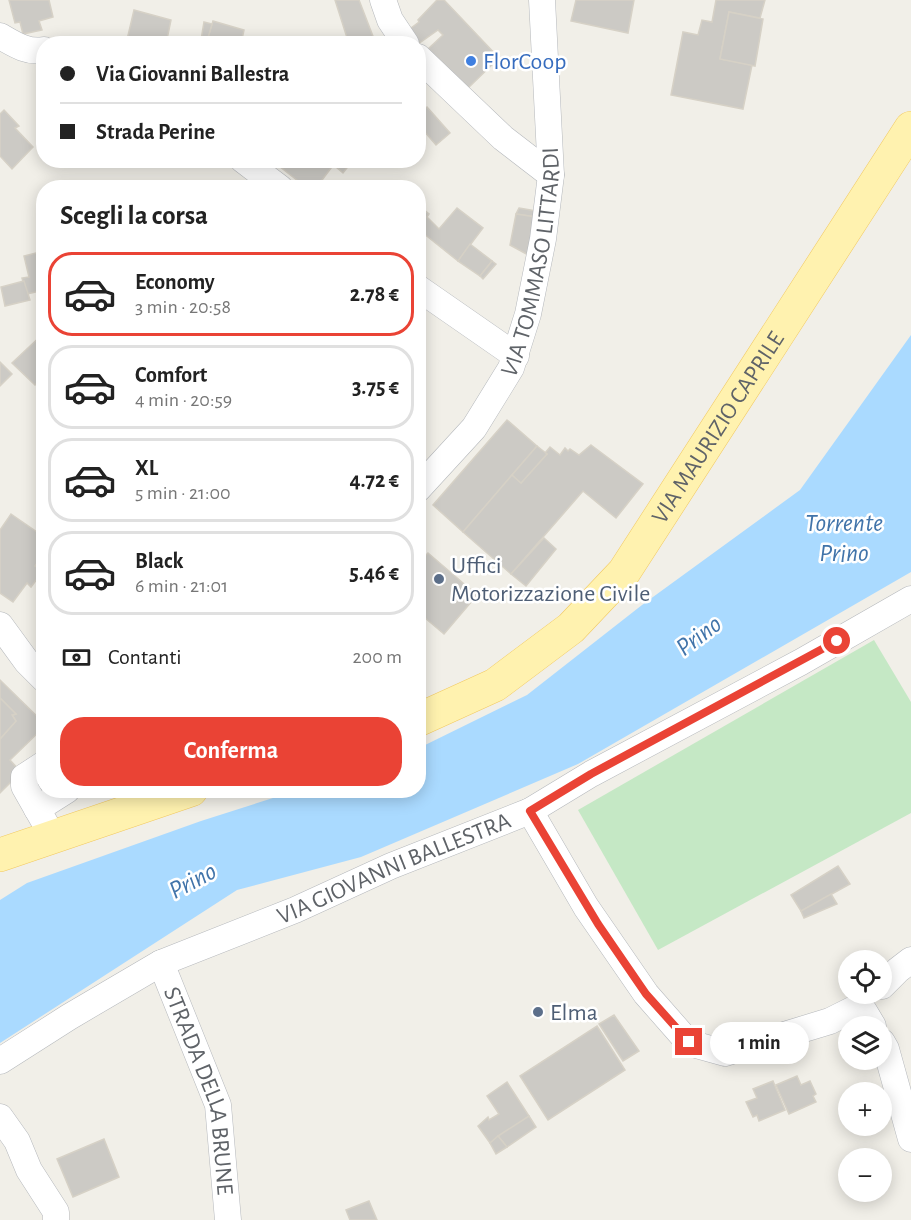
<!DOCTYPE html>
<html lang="it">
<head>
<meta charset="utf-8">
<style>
	:root { --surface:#fff; --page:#f2f2f2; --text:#222; --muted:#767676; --line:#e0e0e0; --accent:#ea4335 }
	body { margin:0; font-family:"Alegreya Sans",sans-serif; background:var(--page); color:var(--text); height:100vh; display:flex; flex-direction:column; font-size:22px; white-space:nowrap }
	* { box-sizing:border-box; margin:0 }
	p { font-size:20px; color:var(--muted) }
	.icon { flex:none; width:33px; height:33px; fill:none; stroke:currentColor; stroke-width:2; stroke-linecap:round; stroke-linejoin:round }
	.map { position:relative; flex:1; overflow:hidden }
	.drawer { position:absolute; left:36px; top:180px; width:390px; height:618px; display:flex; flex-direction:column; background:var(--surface); border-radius:24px; box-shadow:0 3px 15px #0003 }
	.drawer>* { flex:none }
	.top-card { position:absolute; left:36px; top:36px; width:390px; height:132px; border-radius:24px; box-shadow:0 3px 15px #0003; display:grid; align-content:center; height:132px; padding:0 24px; background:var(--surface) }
	.fabs { position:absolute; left:838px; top:950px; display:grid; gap:12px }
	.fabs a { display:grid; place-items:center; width:54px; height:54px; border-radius:50%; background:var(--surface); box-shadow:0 3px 15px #0003; font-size:30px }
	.end { position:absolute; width:27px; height:27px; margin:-14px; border:8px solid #ea4335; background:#fff; box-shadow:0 0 0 3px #fff }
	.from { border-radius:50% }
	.bubble { position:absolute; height:42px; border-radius:21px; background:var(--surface); box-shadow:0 3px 15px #0003; font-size:20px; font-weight:600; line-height:42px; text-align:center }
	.top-card b { display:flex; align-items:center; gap:21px; height:57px; font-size:22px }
	.top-card b+b { border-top:2px solid var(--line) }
	.top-card i { width:15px; height:15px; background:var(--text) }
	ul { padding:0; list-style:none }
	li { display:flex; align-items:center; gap:18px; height:84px; margin:0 12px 9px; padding:0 12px; border:3px solid var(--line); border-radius:24px }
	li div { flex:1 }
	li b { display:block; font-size:22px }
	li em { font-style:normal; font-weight:600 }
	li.selected { border-color:var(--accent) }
	li>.icon { width:54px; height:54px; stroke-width:1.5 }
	h2 { padding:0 24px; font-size:27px; line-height:72px }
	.pay { display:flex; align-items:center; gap:15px; height:66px; padding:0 24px; font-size:22px }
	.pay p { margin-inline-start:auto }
	.primary-button { display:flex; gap:12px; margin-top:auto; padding:12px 24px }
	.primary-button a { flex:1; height:69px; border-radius:24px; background:var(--accent); color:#fff; font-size:24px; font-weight:600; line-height:69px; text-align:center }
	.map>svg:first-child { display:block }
	.green { fill:#c5e8c5 }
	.water { fill:#aadaff }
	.building { fill:#cccac5; stroke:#d6d1c6; stroke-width:1.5 }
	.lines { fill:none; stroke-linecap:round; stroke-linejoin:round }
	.minor-casing { stroke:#b5b8bc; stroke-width:27 }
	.major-casing { stroke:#f2c960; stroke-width:34 }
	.minor { stroke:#fff; stroke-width:26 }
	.major { stroke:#fff2af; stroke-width:33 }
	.route { stroke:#ea4335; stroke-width:8 }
	.shop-dot { fill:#3f7fe0; stroke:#fff; stroke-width:2 }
	.service-dot { fill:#5c6f8a; stroke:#fff; stroke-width:2 }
	.labels { text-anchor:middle; stroke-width:5; stroke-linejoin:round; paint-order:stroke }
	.shop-label { font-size:24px; fill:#366cbe; stroke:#fff; text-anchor:start }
	.street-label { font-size:24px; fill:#5f6368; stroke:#fff }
	.service-label { font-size:24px; fill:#4e5e75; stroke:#fff; text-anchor:start }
	.water-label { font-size:26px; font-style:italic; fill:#4174aa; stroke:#fff }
</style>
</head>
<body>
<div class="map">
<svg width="911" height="1220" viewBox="0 0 911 1220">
	<rect width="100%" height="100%" fill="#f1efe8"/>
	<!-- green -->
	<path class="green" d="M874,640L911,702V813L658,950L578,810Z"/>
	<!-- water -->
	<path class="water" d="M911,335V572L578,764L361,857L237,890L0,1043V900L27,883L201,821L295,791L418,790L419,748L527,695L642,605L800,490Z"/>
	<!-- building -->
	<g class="building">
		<path d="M9,0H49L53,17L39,21L42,30L23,34L20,22L15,23Z"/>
		<path d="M335,0H359L376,44H349Z"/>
		<path d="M437,0H444L499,58L467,89L428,49L443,35L438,30L418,44L407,31L419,22L418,20Z"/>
		<path d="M576,0H634L628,33L571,21Z"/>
		<path d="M716,0H765L760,18L729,12L720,59L752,65L743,109L671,95L683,32L698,35L702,20L712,22Z"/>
		<path d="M134,10L171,20L166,44H126Z"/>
		<path d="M729,12L763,19L755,66L720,59Z"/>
		<path d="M213,21L244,30L241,44H216L207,41Z"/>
		<path d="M204,22L212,24L207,41L216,44H203L204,41L201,40Z"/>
		<path d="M427,107L450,133L436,145L418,124V115Z"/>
		<path d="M4,110L19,126L15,128L33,147L12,169L0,156V114Z"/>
		<path d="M275,160H322L331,168L316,188H307L274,162Z"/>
		<path d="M339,160H346L350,164L343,173L335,166Z"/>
		<path d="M418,205L429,214L427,217L439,229L457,208L483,228L458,261L418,229Z"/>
		<path d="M519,208L537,211L536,217L516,214Z"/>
		<path d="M516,214L536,217L530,256L510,245Z"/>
		<path d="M470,244L492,261L480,276L458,261Z"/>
		<path d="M44,251V290L27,294L22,278L29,277L24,256Z"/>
		<path d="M492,261L496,264L483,279L480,276Z"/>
		<path d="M24,281L30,300L5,306L1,287Z"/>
		<path d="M44,333V376L35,385L12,363Z"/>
		<path d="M0,362L12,374L0,386Z"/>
		<path d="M507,420L537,446L463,532L433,505Z"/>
		<path d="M591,445L643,484L616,518L583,491L511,574L463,532L512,475L521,483L547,454L545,453L550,447L560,455L565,448L568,451L570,449L579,455Z"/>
		<path d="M537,446L547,454L521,483L512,475Z"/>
		<path d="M11,514L44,537V542L38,551L43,554L35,566L43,571L31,587L27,583L13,602L0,593V530Z"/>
		<path d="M544,538L556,549L526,586L511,574Z"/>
		<path d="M428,553L477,595L444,634L418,612V563Z"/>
		<path d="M0,680L44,723V727L10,760L21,772L0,793V739L16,721L12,715L16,714L0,698Z"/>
		<path d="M0,698L16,714L12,715L16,721L0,739Z"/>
		<path d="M838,866L850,884L801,911L791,895Z"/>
		<path d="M831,894L837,904L804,918L801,911Z"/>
		<path d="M614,1015L639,1051L623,1061L599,1024Z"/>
		<path d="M597,1026L625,1070L548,1120L520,1076Z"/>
		<path d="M797,1076L801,1085L810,1081L816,1094L813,1096L816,1102L789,1114L776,1085Z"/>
		<path d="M773,1081L785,1110L759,1121L757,1115L753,1117L746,1102L757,1098L753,1089Z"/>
		<path d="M507,1082L529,1116L490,1143L478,1126L488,1117L489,1120L499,1114L487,1096Z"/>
		<path d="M529,1116L536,1127L507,1147L498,1136Z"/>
		<path d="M498,1136L507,1147L496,1154L490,1143Z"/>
		<path d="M104,1139L119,1177L73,1197L57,1159Z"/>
		<path d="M369,1201L377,1220H350L346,1210Z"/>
	</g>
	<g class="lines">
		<defs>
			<g id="minor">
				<path d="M383,0L390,20L406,44"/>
				<path d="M0,36C14,44 27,53 44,50"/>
				<path d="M418,57L503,138L551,175"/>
				<path d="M243,160L280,188"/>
				<path d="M418,288L516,356"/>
				<path id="s1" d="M418,489L474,428L511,368L528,314L543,239L551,175L542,0"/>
				<path d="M0,625L27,662L44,679"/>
				<path d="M44,764L24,777V786L53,837"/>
				<path d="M37,809L67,790"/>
				<path d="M530,811L586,907L646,994L689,1043L725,1053L830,1021L854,1009L864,1011L873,1026"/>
				<path id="s2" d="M161,963L218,1105L228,1220"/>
				<path d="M882,986L898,970L911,960"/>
				<path d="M882,1042L886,1049L911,1139"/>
				<path id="s3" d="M0,1061L69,1017L161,963L295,910L391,866L530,811L591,774L801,662L911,599"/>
				<path d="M0,1117L17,1141L29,1170L56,1212V1220"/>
			</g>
			<g id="major">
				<path id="s4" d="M418,720L495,685L571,628L624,572L911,128"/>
				<path d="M0,855L191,790"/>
			</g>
		</defs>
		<!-- minor casing -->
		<use href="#minor" class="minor-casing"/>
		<!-- major casing -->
		<use href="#major" class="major-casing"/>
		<!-- minor -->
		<use href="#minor" class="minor"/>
		<!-- major -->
		<use href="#major" class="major"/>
	</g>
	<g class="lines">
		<!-- route -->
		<path class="route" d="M689,1042L646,994L598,924L530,811L591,774L837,641"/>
	</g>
	<!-- markers -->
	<circle class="shop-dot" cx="471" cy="61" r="6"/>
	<g class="service-dot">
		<circle cx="439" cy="579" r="6"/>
		<circle cx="538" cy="1012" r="6"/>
	</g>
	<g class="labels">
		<!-- shop labels -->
		<g class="shop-label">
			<text x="483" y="69">FlorCoop</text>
		</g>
		<!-- street labels -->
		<g class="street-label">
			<text dy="8" stroke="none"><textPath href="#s1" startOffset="262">VIA TOMMASO LITTARDI</textPath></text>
			<text dy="8" stroke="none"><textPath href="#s4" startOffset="429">VIA MAURIZIO CAPRILE</textPath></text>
			<text dy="8" stroke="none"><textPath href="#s3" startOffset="440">VIA GIOVANNI BALLESTRA</textPath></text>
			<text dy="8" stroke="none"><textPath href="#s2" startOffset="135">STRADA DELLA BRUNE</textPath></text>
		</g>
		<!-- service labels -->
		<g class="service-label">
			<text x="451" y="573">Uffici<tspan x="451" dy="28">Motorizzazione Civile</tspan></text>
			<text x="550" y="1020">Elma</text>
		</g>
		<!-- water labels -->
		<g class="water-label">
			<text x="844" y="531">Torrente<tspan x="844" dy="30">Prino</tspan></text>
			<text transform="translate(698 635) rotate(-37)" y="9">Prino</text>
			<text transform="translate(192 880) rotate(-28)" y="9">Prino</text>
		</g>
	</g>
</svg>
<div class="fabs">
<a><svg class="icon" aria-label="locate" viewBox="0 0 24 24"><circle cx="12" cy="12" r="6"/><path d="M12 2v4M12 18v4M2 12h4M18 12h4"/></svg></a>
<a><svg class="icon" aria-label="layers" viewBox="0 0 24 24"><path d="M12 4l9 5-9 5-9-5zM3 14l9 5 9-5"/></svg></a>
<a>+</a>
<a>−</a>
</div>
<i class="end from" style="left:837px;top:641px"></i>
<i class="end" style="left:689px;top:1042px"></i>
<div class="bubble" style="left:710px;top:1022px;width:99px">1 min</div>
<div class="top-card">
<b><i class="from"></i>Via Giovanni Ballestra</b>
<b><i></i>Strada Perine</b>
</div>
<section class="drawer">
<h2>Scegli la corsa</h2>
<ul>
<li class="selected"><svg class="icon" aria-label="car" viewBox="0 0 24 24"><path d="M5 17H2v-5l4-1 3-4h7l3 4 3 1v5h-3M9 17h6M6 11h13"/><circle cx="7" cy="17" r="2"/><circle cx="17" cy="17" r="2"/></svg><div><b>Economy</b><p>3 min · 20:58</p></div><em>2.78 €</em></li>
<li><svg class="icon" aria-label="car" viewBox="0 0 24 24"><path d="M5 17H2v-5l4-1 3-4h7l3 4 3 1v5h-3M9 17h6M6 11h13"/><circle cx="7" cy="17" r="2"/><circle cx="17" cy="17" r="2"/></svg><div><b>Comfort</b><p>4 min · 20:59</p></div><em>3.75 €</em></li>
<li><svg class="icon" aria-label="car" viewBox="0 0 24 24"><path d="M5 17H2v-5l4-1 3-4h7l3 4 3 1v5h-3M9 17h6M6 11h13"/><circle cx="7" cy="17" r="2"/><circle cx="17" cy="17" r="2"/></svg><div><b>XL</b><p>5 min · 21:00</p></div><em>4.72 €</em></li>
<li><svg class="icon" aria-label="car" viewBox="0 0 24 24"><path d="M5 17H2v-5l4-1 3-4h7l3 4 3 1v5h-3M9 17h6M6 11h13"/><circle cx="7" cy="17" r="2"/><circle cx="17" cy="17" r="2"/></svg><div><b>Black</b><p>6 min · 21:01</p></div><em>5.46 €</em></li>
</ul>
<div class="pay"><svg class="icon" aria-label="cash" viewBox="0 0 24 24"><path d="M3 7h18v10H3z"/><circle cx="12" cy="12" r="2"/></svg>Contanti<p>200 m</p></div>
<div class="primary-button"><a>Conferma</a></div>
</section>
</div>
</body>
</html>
